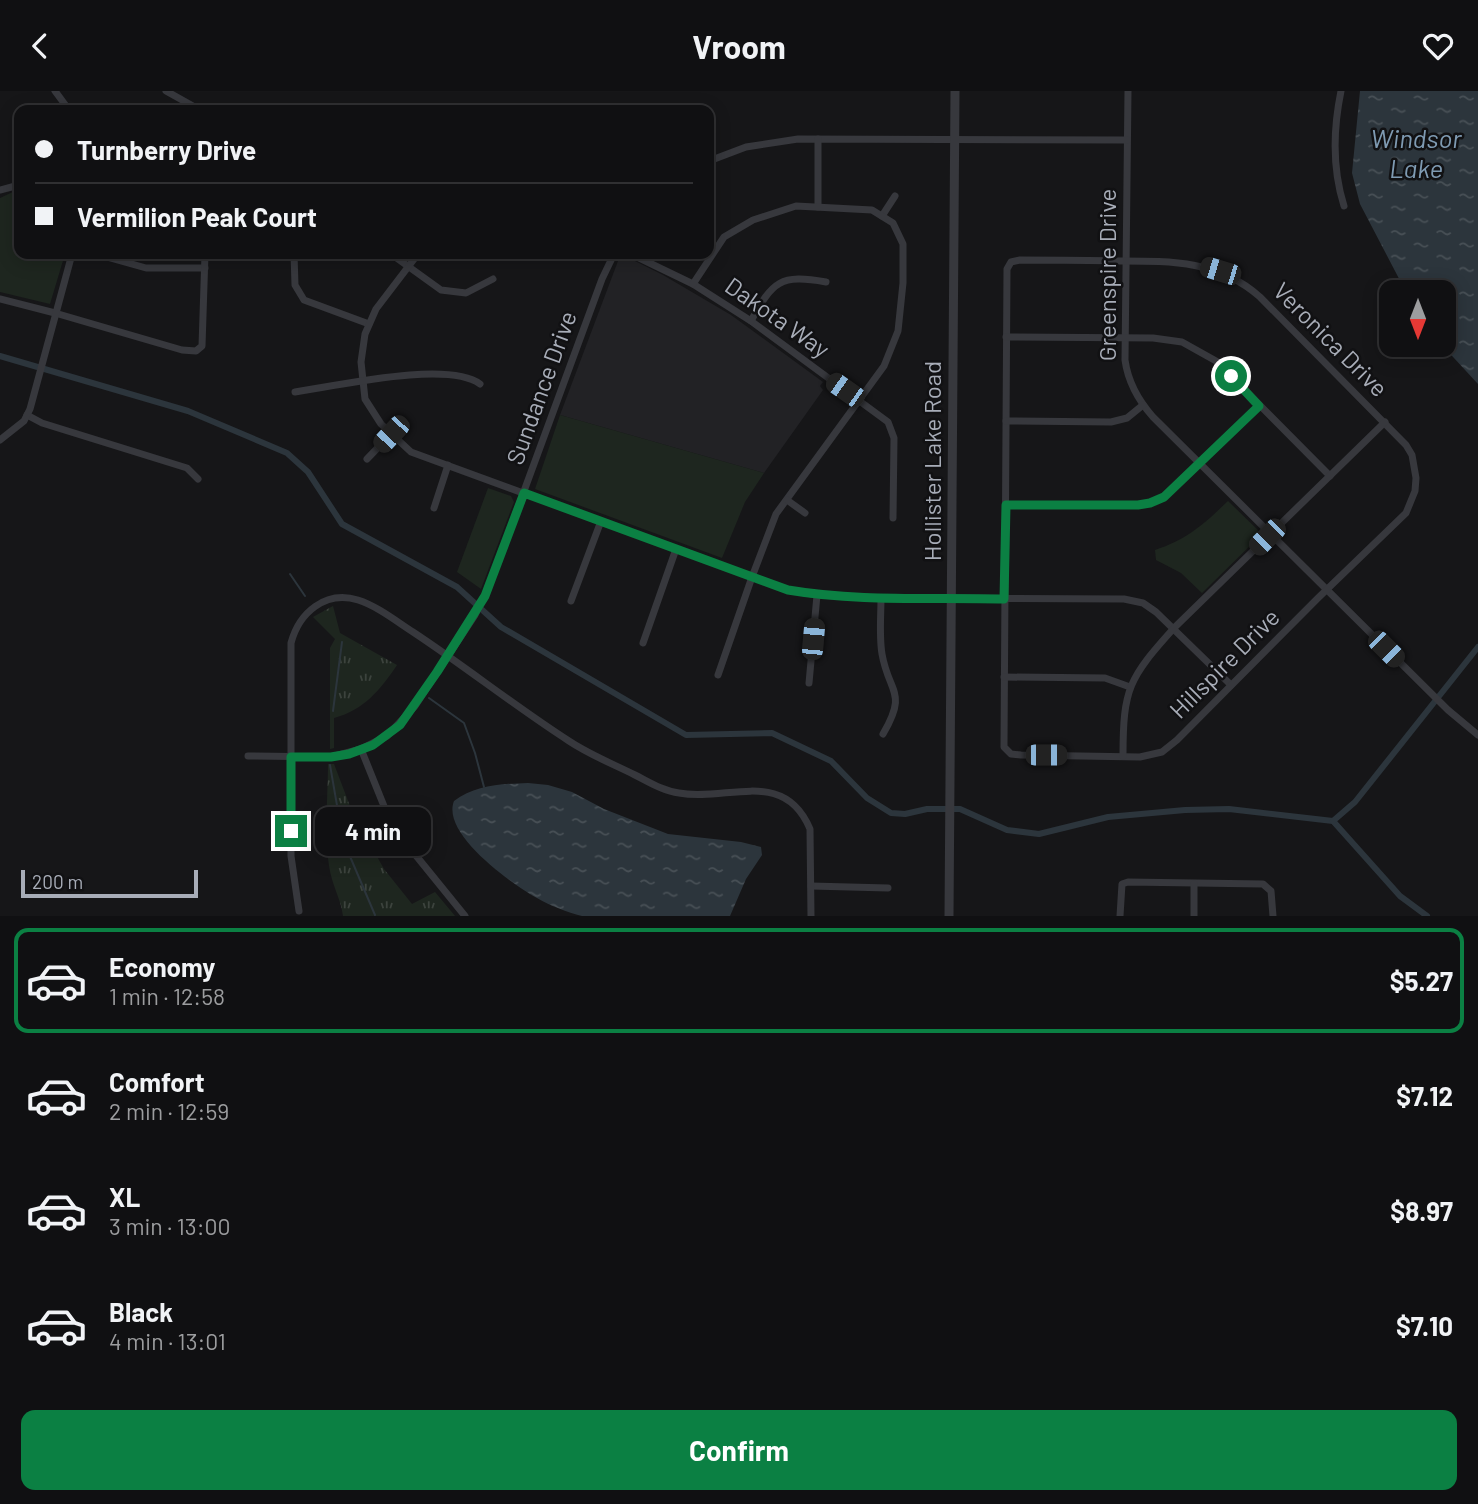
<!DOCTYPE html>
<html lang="en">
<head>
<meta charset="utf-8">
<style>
	:root { --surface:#101012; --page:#1e1e20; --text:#f1f3f6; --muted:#9c9d9f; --line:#303032; --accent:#0b8043 }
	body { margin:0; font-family:Barlow,sans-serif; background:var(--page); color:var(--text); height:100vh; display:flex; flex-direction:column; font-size:26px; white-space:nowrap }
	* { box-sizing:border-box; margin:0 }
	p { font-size:23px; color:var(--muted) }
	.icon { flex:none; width:38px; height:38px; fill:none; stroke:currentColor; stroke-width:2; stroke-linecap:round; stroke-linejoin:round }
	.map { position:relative; height:825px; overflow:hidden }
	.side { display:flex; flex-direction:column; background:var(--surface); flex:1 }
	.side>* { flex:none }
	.banner { position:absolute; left:14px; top:14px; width:700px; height:154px; border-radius:14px; box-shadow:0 4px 18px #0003,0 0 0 2px var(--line); display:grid; align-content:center; height:154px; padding:0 21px; background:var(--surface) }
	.needle { width:46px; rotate:180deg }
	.controls { position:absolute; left:1379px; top:189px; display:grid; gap:14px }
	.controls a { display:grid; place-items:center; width:77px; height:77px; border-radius:14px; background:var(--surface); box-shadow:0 4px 18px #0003,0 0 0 2px var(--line); font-size:35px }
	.scale { position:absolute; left:21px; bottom:18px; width:177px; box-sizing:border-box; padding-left:7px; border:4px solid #a8adb8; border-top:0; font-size:19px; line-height:24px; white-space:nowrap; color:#a8adb8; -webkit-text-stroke:5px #111113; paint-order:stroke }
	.end { position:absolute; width:32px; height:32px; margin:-16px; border:9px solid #0b8043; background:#fff; box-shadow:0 0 0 4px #fff }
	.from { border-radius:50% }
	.bubble { position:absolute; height:49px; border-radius:14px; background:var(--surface); box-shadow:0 4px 18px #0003,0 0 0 2px var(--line); font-size:23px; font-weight:700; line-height:49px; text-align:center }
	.car { position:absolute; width:21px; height:42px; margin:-21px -10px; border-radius:9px; box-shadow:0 0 5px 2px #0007; background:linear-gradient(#222 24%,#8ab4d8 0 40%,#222 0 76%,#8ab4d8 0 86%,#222 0) }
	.banner b { display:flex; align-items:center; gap:24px; height:66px; font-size:26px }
	.banner b+b { border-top:2px solid var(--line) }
	.banner i { width:18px; height:18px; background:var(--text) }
	ul { padding:12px 0 0; list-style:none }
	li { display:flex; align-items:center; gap:21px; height:105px; margin:0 14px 10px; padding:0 7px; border:4px solid transparent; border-radius:14px }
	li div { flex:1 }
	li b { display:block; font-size:26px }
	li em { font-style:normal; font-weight:700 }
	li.active { border-color:var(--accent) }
	li>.icon { width:63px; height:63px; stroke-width:1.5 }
	.action { display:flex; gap:14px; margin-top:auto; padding:14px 21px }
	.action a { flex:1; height:80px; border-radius:14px; background:var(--accent); color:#fff; font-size:28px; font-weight:700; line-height:80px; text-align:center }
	header { display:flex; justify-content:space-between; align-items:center; height:91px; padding:0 21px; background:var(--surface); font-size:32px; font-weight:700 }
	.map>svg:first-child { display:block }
	.built { fill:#222225 }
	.grass { fill:url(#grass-tufts) }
	.park { fill:#1e261f }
	.water { fill:url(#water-ripples) }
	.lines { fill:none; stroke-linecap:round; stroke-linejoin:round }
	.stream { stroke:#2c353c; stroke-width:2 }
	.canal { stroke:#2c353c; stroke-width:6 }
	.minor { stroke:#37383d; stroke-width:7 }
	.tertiary { stroke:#37383d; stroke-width:9 }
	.route { stroke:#0b8043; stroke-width:9 }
	.labels { text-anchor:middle; stroke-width:5; stroke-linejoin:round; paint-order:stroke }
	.street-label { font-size:24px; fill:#a8adb8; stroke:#111113 }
	.water-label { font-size:26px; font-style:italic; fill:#7f9bb3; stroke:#111113 }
</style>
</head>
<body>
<header><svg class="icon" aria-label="back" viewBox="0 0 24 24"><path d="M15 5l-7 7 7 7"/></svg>Vroom<svg class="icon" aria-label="heart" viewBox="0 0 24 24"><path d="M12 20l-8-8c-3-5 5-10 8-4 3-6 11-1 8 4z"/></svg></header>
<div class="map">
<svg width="1478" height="825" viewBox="0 0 1478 825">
	<defs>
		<pattern id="grass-tufts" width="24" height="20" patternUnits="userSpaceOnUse" patternTransform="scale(1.75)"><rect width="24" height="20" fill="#1e261f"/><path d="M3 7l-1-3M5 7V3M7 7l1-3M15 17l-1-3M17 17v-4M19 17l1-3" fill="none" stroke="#3c433d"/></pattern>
		<pattern id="water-ripples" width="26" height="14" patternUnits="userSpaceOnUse" patternTransform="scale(1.75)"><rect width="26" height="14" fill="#2c353c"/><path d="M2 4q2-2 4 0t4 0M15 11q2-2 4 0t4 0" fill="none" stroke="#485056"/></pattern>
	</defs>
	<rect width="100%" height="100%" fill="#161618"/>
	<!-- built -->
	<path class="built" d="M625,165L663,184L731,224L823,291L820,295L823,299L764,382L560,324L618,170L621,166Z"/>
	<!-- grass -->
	<g class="grass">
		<path d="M333,515L340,542L397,574C380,599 364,619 334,627V657L330,658V557L335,548L313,526Z"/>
		<path d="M328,673H334L353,723L384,778L412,813L435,801L455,825H343C341,810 336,802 332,788C323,755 328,708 328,673Z"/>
	</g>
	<!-- park -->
	<g class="park">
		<path d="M15,100L19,101V163H65L50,213L0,201V107Z"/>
		<path d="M560,324L764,382L745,411L722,467L535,398Z"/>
		<path d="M488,397L511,405L514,411L481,498L457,481Z"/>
		<path d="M1228,410L1262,443L1202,502L1181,482L1156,469L1155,459C1188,448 1204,433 1228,410Z"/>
	</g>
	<!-- water -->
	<g class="water">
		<path d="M1360,0H1478V293L1442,254H1444V201H1406L1360,113L1352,82Z"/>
		<path d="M528,692L548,694L572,701L604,718L668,743L741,751L761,756L762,764L746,788L730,825H582C567,821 551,815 537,807C512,793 441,743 454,710C475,694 501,693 528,692Z"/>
	</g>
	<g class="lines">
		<!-- stream -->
		<g class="stream">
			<path d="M290,483L305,505"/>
			<path d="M429,607L464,632L475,662L484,696"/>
			<path d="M333,620L342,551"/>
			<path d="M330,674L343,749L375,824"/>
		</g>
		<!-- canal -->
		<g class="canal">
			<path d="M0,265L188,320L287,362L308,381L342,433L457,496L501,536L686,644L772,642L831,670L867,707L891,722L905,723L927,718H960L1007,739L1039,743L1108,726L1185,719L1229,718L1333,730L1400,805L1427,825"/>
			<path d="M1333,730L1355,711L1478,556"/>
		</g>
		<!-- minor -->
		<g class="minor">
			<path d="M55,0L69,19"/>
			<path d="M166,0L200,19"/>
			<path d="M1128,0L1125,269C1128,291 1138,309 1153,326L1448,619L1478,644"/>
			<path d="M1341,0C1333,39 1332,77 1344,115"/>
			<path d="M709,70L746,56L798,48L1127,49"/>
			<path d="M0,99L19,94"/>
			<path d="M818,116V48"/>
			<path d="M882,125L895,105"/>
			<path d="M96,163L146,177H205"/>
			<path d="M294,163L295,194L304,209L369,233"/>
			<path d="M391,163L441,199L466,202L493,188"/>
			<path d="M418,163L376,218L365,243L361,271L365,308L381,333L411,361L788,499L817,504L881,507L1124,508L1143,512L1156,521L1231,594"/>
			<path d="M631,163L693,193L751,230L888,331L894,347L893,427"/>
			<path d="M1020,169C1052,169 1085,169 1117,170C1170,170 1219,169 1260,206L1406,354L1412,364L1416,387L1415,400L1406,422L1318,507L1177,649L1162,661L1140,666L1021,664L1011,663L1004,656L1007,178L1011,171Z"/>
			<path d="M693,193L724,146L753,129L796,115L872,119L893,132L903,153V192L898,240L884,275L776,423L752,486L718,584"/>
			<path d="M0,208L55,222L182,259L196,260L202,255L205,163"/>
			<path d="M751,230C773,190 780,183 826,191"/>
			<path d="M1006,246L1153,247L1182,251L1216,270L1330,385"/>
			<path d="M295,301C336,295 448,269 480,293"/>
			<path d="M27,324L42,332L187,377L198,388"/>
			<path d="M1006,330L1111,331L1127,327L1143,314"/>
			<path d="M0,349L24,330L30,318L72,163"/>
			<path d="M367,368L391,343"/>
			<path d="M787,409L805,422"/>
			<path d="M1006,414H1138L1150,412L1164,406L1259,315"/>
			<path d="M434,417L448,374"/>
			<path d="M881,507C881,525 879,545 882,563C889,603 908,600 883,643"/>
			<path d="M571,510L601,430"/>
			<path d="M643,552L676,458"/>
			<path d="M1004,586L1105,587L1130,596"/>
			<path d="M809,592L817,504"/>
			<path d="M361,658L392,735L465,825"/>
			<path d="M248,665L331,666L361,658L387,645L415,615L475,524L488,498L602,188L614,163"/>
			<path d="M1123,665C1123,597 1129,587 1174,537L1385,331"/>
			<path d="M811,795L888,797"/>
			<path d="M299,820L291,765V552C299,522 325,499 358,509C377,515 396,530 413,541C466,576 516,616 569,650C590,664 613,673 635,684C649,691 663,700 679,702C727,711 784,676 810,738L811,825"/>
			<path d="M1120,825L1122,793L1128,791L1263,793L1271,800L1273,825"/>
			<path d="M1194,825V793"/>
		</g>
		<!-- tertiary -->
		<path class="tertiary" d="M949,825L955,0"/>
	</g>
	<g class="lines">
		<!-- route -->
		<path class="route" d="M291,740V666H331L349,663L373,654L400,634L437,581L485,505L524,402L788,499C859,511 932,506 1004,508L1006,414H1138L1150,412L1164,406L1259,315L1231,285"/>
	</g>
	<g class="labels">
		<!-- street labels -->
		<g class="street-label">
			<text transform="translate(1108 184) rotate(-90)" y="8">Greenspire Drive</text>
			<text transform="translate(777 227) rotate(35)" y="8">Dakota Way</text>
			<text transform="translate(1330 249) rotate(45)" y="8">Veronica Drive</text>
			<text transform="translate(542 297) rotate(-70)" y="8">Sundance Drive</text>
			<text transform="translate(933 370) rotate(-90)" y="8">Hollister Lake Road</text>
			<text transform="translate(1225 573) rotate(-45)" y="8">Hillspire Drive</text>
		</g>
		<!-- water labels -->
		<g class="water-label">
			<text x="1416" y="57">Windsor<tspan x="1416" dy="30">Lake</tspan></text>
		</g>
	</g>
</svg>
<div class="controls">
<a><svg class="needle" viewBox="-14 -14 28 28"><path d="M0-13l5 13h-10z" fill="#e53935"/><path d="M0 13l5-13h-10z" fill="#9c9d9f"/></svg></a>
</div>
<div class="scale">200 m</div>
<i class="end from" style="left:1231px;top:285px"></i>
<i class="end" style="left:291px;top:740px"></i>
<div class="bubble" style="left:315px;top:716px;width:116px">4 min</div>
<i class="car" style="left:1220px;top:180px;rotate:287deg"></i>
<i class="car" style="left:845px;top:299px;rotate:305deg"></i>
<i class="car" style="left:391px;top:343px;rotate:223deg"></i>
<i class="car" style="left:1267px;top:446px;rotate:225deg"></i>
<i class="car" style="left:813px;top:548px;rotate:5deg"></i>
<i class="car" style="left:1386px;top:558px;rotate:135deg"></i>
<i class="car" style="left:1046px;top:664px;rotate:90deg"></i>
<div class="banner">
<b><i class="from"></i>Turnberry Drive</b>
<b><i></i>Vermilion Peak Court</b>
</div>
</div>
<section class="side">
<ul>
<li class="active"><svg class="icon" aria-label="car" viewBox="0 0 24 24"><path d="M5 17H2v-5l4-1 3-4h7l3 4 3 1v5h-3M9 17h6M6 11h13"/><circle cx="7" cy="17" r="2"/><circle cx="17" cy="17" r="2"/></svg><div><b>Economy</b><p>1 min · 12:58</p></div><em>$5.27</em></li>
<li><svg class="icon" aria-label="car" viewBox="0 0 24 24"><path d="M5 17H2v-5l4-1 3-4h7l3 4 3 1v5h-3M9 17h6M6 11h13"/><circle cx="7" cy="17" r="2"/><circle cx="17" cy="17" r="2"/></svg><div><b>Comfort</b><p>2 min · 12:59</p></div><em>$7.12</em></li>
<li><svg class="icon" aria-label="car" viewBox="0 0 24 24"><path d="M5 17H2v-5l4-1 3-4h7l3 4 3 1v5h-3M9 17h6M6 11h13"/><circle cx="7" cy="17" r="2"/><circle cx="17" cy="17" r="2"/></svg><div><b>XL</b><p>3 min · 13:00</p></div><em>$8.97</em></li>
<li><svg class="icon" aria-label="car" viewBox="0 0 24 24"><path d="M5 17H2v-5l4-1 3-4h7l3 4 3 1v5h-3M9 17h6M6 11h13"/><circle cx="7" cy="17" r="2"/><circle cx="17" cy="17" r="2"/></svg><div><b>Black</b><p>4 min · 13:01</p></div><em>$7.10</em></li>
</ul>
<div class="action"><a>Confirm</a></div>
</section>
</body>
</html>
